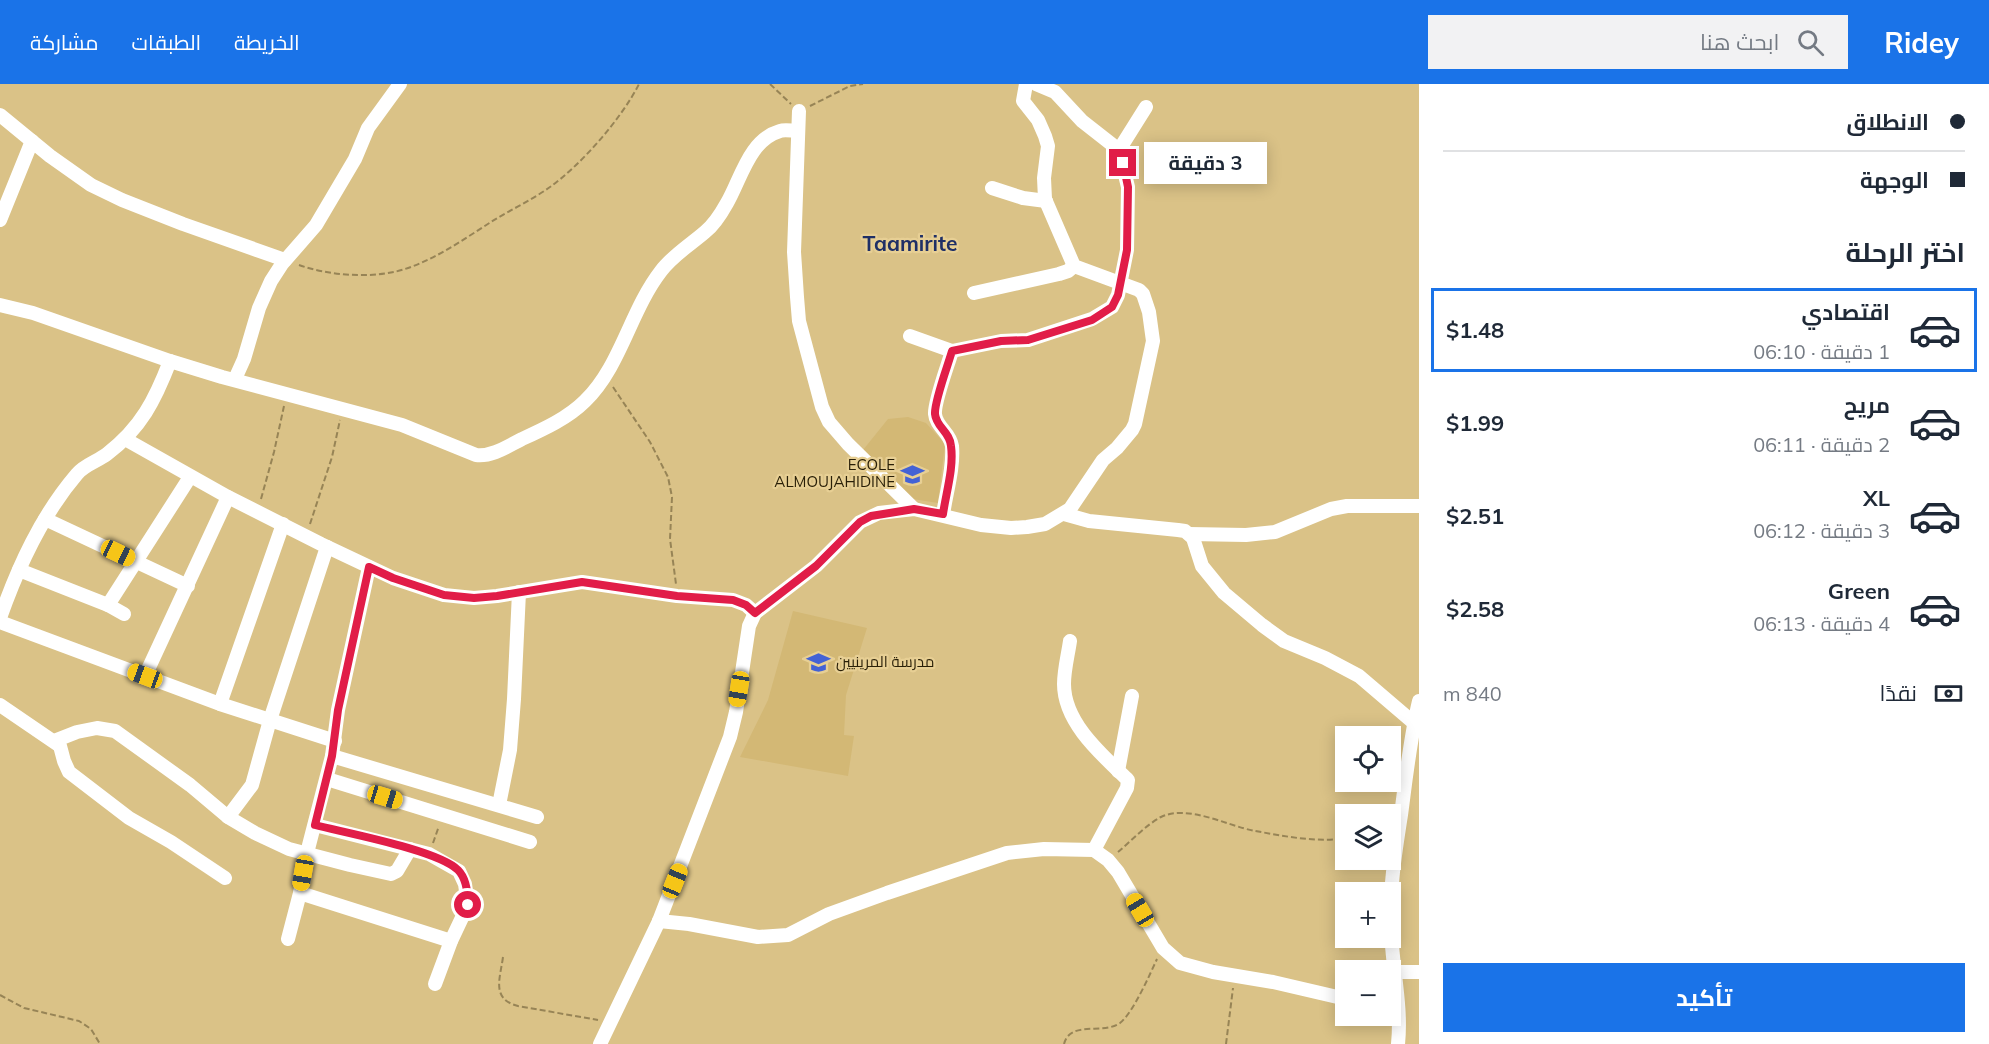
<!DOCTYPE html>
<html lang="ar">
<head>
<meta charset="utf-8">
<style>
	:root { --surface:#fff; --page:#f2f2f3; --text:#1f2937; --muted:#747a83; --line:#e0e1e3; --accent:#1a73e8 }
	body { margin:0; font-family:Mulish,Cairo,sans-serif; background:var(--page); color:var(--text); direction:rtl; height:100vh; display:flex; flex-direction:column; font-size:22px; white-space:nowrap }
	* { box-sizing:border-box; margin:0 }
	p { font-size:20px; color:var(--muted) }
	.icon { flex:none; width:33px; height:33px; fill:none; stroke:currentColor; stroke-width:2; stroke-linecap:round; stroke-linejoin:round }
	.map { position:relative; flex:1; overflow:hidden; direction:ltr }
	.panel { display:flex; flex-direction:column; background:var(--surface); width:570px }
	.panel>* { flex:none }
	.banner { display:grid; align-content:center; height:132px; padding:0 24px; background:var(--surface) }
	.controls { position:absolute; left:1335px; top:642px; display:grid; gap:12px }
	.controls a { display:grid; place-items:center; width:66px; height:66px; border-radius:0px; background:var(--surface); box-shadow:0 3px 15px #0003; font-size:30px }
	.end { position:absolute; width:27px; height:27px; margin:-14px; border:8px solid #e11d48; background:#fff; box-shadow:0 0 0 3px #fff }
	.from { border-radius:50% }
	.bubble { position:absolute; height:42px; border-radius:0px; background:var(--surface); box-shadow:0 3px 15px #0003; font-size:20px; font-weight:700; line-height:42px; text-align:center; direction:rtl }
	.car { position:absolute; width:18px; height:36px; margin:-18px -9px; border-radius:8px; box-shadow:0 0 4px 2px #0007; background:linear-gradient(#f5c518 24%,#345 0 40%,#f5c518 0 76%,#345 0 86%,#f5c518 0) }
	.banner b { display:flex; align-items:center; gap:21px; height:57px; font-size:22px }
	.banner b+b { border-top:2px solid var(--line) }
	.banner i { width:15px; height:15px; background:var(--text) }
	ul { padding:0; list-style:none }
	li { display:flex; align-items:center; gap:18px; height:84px; margin:0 12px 9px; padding:0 12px; border:3px solid transparent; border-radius:0px }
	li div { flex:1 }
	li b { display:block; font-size:22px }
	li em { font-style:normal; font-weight:700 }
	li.current { border-color:var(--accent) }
	li>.icon { width:54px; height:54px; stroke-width:1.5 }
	h2 { padding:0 24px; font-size:27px; line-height:72px }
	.pay { display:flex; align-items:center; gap:15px; height:66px; padding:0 24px; font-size:22px }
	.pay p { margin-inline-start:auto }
	.action { display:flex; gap:12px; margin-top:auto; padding:12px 24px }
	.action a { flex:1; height:69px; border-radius:0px; background:var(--accent); color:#fff; font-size:24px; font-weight:700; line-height:69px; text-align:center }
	header { display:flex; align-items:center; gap:36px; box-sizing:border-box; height:84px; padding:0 30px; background:var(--accent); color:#fff }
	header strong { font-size:28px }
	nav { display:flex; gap:33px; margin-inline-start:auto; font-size:21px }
	.search { width:420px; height:54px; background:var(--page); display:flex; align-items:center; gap:15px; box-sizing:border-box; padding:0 21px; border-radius:0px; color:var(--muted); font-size:22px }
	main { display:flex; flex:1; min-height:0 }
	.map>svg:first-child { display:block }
	.built { fill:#d3b875 }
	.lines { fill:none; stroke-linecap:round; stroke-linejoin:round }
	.path { stroke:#978456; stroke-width:2; stroke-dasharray:6 3; stroke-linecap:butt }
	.street { stroke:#fff; stroke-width:14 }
	.route { stroke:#e11d48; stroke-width:8 }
	.labels { text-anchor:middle; stroke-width:4.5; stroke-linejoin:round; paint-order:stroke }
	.poi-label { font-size:15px; fill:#291f07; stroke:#e7cf94; text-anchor:end }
	.district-label { font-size:21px; font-weight:bold; fill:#1f2f66; stroke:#e7cf94 }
</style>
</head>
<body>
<header>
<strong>Ridey</strong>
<div class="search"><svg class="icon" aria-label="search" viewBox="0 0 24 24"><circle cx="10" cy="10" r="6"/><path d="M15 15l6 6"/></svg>ابحث هنا</div>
<nav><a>الخريطة</a><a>الطبقات</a><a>مشاركة</a></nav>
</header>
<main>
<section class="panel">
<div class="banner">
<b><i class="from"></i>الانطلاق</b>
<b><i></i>الوجهة</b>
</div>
<h2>اختر الرحلة</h2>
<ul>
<li class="current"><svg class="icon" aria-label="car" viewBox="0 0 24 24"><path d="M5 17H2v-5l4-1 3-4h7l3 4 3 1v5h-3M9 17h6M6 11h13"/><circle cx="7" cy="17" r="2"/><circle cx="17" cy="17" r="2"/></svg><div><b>اقتصادي</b><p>1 دقيقة · 06:10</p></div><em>$1.48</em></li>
<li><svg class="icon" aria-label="car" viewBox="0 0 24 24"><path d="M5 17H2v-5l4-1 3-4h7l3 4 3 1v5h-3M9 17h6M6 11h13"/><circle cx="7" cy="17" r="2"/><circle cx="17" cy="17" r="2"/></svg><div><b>مريح</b><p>2 دقيقة · 06:11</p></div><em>$1.99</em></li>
<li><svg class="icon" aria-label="car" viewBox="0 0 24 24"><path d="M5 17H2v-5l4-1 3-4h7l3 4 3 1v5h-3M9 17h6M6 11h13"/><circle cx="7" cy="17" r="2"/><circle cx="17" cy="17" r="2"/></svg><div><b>XL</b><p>3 دقيقة · 06:12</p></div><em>$2.51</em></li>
<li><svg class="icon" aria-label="car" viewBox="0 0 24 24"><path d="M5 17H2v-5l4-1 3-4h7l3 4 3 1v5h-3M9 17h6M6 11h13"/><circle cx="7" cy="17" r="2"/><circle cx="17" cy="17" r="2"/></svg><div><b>Green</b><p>4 دقيقة · 06:13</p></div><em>$2.58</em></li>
</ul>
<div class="pay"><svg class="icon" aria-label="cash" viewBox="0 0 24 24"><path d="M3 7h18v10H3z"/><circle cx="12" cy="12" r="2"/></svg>نقدًا<p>840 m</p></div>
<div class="action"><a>تأكيد</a></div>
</section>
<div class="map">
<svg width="1419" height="960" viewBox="0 0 1419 960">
	<rect width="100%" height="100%" fill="#dac287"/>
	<!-- built -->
	<g class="built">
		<path d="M908,333L926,339L945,360L938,419L906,414L863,366L888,335Z"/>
		<path d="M793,527L867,544L846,611L844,651L854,652L848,692L740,673L768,616Z"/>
	</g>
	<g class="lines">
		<!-- path -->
		<g class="path">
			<path d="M770,0L791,20"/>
			<path d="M810,22L850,2L863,0"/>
			<path d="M299,181C327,191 365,194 394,188C429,180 461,157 491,138C510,126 532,116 550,103C581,81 622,34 639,0"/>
			<path d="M613,303L650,358L668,393L672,413L670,455L676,500"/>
			<path d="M261,415L274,368L284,322"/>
			<path d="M310,440L332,373L340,336"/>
			<path d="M433,759L439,742"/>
			<path d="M1118,768C1131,757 1146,741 1161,733C1188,720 1228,742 1255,747C1284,752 1316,759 1346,754"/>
			<path d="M503,873C500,895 491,915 518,922L598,936"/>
			<path d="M0,911L24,924L79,937L91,945L100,960"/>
			<path d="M1064,960C1070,936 1103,951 1120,939C1133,929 1150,890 1157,875"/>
			<path d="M1226,960L1233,904"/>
		</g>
		<!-- street -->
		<g class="street">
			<path d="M1036,0L1055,8L1082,37L1119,66"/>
			<path d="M799,27L794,168L797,213L799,237L822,323L829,338L848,360L914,425"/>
			<path d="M0,31L50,72L91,101L122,116L183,140L285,176"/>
			<path d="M992,104L1023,114L1046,117"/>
			<path d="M0,136L32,57"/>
			<path d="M974,209L1059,190L1068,187L1074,182"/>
			<path d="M0,221L33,229L170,277L222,293L402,341L476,371C492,373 508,362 522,355C544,345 568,334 585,317C621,282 630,227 661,187C673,171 690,161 705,148C714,141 722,128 727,119C741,95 749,56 780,47C785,45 792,47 798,47"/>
			<path d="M910,252L952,267L1001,257L1028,256L1092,235L1112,223L1118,211L1127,166L1128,103L1119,66L1146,23"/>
			<path d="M235,295L244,275L259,224L271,197L282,180L316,141L355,75L368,44L400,0"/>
			<path d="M125,355L228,413L321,460L393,494L444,511L474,514L497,512L582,498L677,512L733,516L746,521L755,529"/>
			<path d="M1064,430L1089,437L1178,446L1185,447L1193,454L1202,482L1224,509L1262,541L1284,557L1325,574L1359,592L1414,639"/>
			<path d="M943,431C946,409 954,384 952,362C950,348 936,343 935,330C934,318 948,281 952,267"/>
			<path d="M45,435L188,502"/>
			<path d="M1189,450L1246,451L1275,448L1331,425L1347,422H1419"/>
			<path d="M19,486L108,521L124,530"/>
			<path d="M108,521L190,393"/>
			<path d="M0,534C18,483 41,432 77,390C84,381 98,377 107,370C141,344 155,316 170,277"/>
			<path d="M0,538L220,620L335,657"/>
			<path d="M1070,557C1068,571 1064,586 1064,600C1064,639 1102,671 1128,696L1127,704L1094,766"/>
			<path d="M145,592L228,413"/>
			<path d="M220,620L283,440"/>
			<path d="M0,621L60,662L64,677L69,688L129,734L171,758L225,794"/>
			<path d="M54,657L77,648L97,644L115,647L190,701L228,733L255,749L289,765L350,781L391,790L397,787L410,765"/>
			<path d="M332,672L537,733"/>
			<path d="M1118,687L1132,612"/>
			<path d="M327,695L530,758"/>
			<path d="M499,721L510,666L514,615L519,508"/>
			<path d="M228,733L252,701L270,636L327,463"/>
			<path d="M315,741L429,770L459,787L465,800L468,821L451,857L435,900"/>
			<path d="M300,809L451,857"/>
			<path d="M659,837L689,840L758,853L788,851L829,830L887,809L1007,769L1044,765L1094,766L1108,776L1118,788L1163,864L1180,879L1213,888L1273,898L1346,915"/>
			<path d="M288,855L300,809L307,769L332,672L338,626L369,483"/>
			<path d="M1394,888H1419"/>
			<path d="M600,960L659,837L730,653L736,628L749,542L755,529L816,482L860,438L879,429L914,425L981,441L1011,444L1027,443L1045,440L1070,425L1103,376L1117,364L1132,346L1135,340L1153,257L1149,228L1143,210L1139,206L1074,182L1045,115L1044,94L1048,62L1045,52L1038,36L1023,17L1026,0"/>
			<path d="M1398,960C1402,922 1392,883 1391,845C1389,807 1395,769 1401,731C1406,693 1410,655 1419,617"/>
		</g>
	</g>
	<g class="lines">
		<!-- route -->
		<path class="route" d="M468,821C468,810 466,794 458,786C438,766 346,749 315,741L332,672L338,626L369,483L393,494L444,511L474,514L497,512L582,498L677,512L733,516L746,521L755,529L816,482L860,438L871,432L914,425L943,430C946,409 954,384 951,362C950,348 936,343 935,330C934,318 948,281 952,267L1001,257L1028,256L1092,236L1112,223L1118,211L1127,166L1128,103L1123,79"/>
	</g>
	<!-- icons -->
	<defs>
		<symbol id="school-bare" viewBox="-9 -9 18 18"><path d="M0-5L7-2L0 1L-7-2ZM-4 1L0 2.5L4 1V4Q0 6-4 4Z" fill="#4362d5" stroke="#e7cf94" stroke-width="2.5" paint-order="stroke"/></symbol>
	</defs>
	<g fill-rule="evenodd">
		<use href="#school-bare" x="896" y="374" width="33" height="33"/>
		<use href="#school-bare" x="802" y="562" width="33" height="33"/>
	</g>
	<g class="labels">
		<!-- poi labels -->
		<g class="poi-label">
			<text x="895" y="386">ECOLE<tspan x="895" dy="17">ALMOUJAHIDINE</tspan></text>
			<text x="836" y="583" text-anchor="start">مدرسة المرينيين</text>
		</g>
		<!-- district labels -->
		<g class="district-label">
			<text x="910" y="167">Taamirite</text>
		</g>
	</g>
</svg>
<div class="controls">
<a><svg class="icon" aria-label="locate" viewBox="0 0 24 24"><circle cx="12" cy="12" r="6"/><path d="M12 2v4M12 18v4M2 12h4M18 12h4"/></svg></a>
<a><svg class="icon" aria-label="layers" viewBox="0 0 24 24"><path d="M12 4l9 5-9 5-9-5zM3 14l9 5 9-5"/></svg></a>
<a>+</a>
<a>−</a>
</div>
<i class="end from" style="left:468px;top:821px"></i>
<i class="end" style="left:1123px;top:79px"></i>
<div class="bubble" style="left:1144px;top:58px;width:123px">3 دقيقة</div>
<i class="car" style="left:118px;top:469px;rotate:115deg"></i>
<i class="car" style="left:145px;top:592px;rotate:290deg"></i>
<i class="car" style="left:739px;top:605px;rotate:189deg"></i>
<i class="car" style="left:385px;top:713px;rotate:107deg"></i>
<i class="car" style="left:303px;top:789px;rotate:190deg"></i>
<i class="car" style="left:675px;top:797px;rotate:22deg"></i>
<i class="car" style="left:1140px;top:826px;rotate:329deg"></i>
</div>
</main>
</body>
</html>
